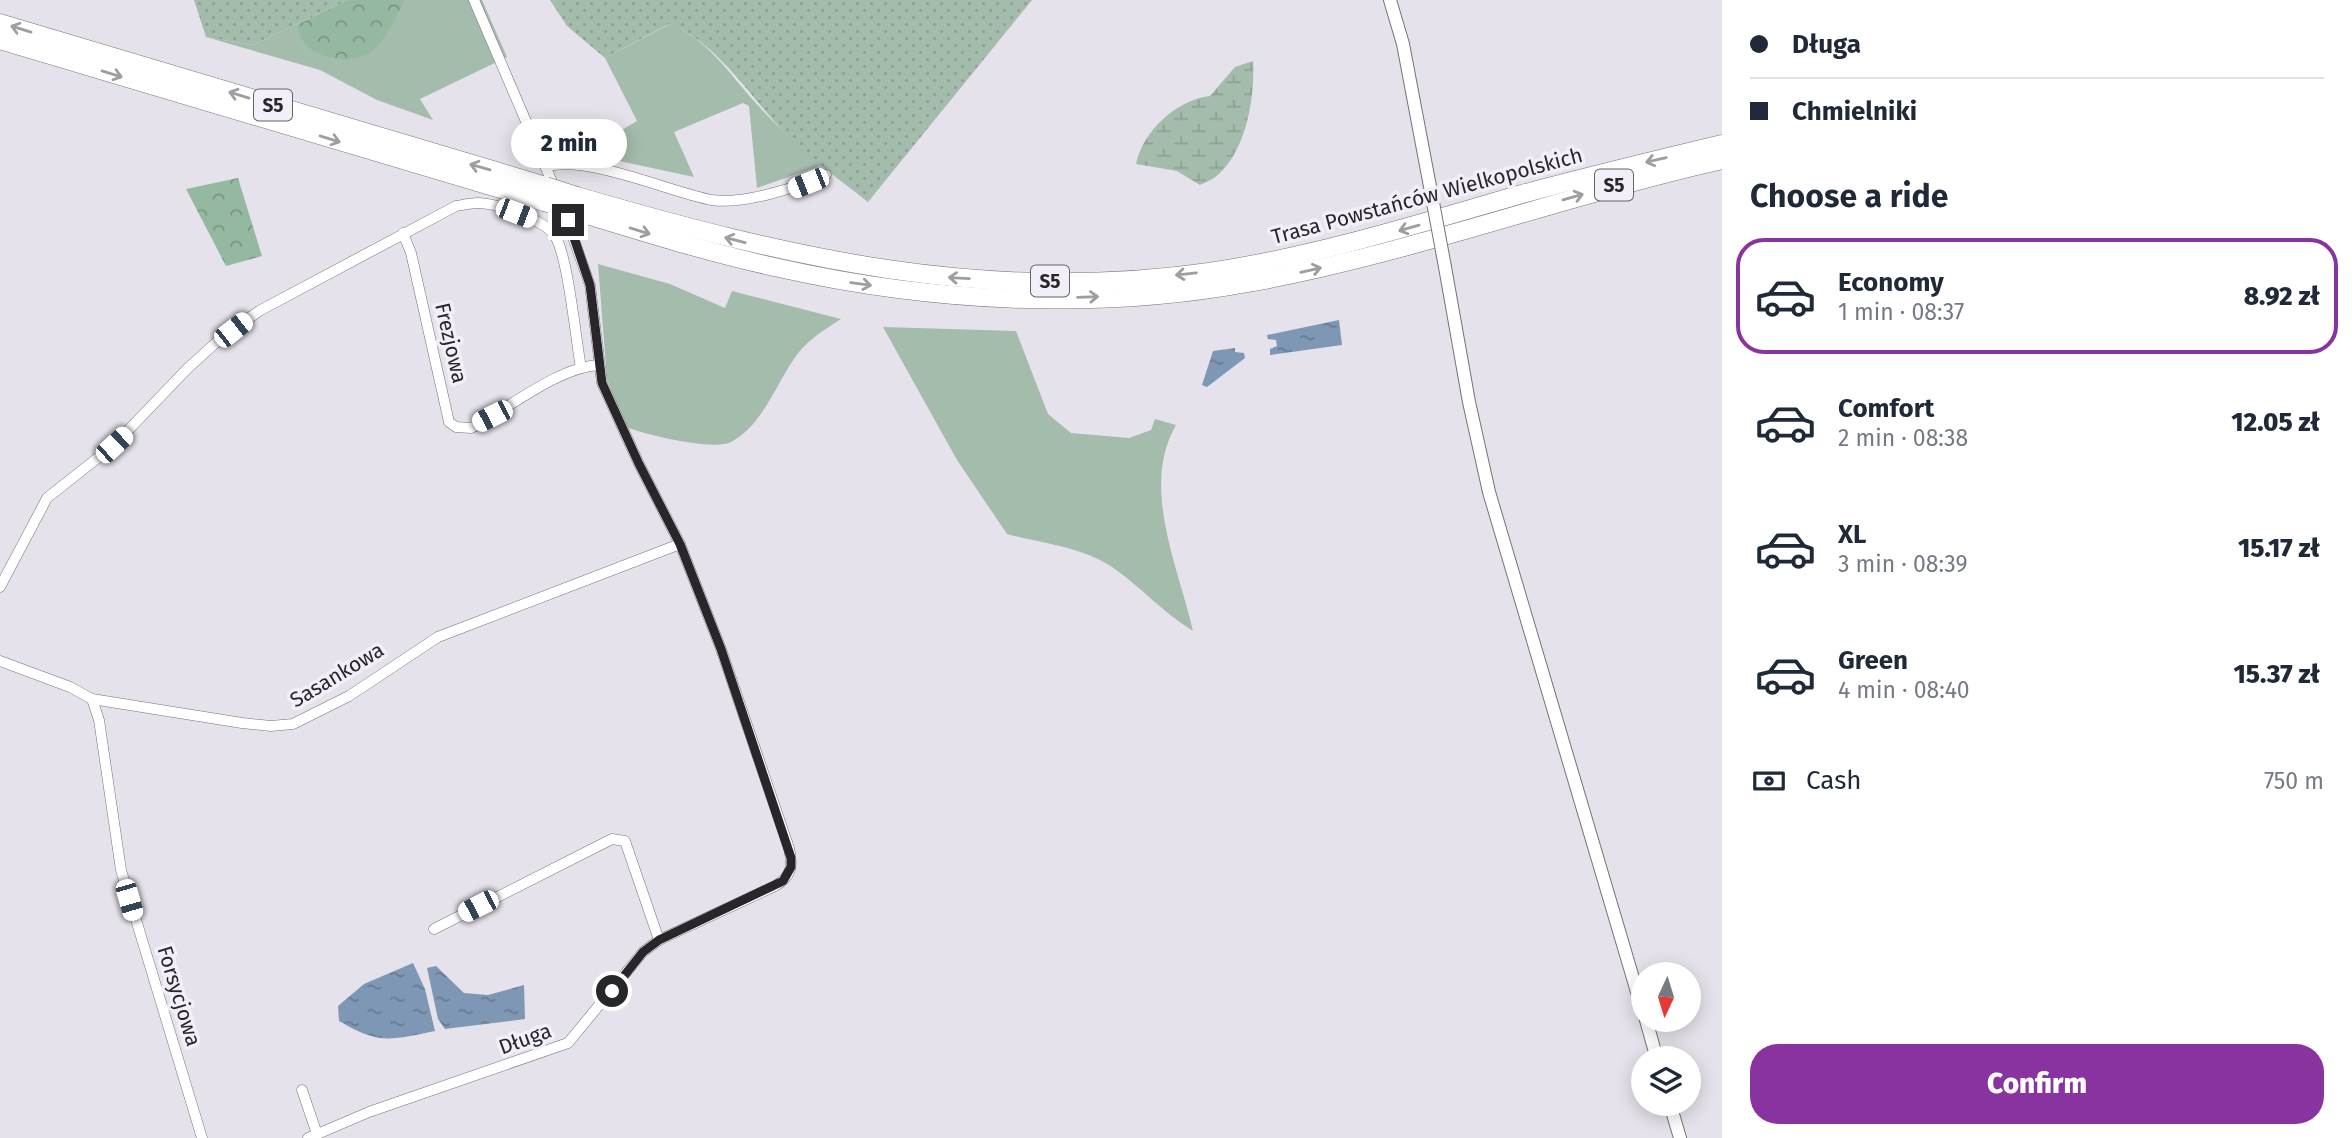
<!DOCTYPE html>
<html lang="en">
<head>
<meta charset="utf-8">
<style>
	:root { --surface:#fff; --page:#f2f2f3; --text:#1f2937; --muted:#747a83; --line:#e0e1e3; --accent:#8933a0 }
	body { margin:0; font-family:"Fira Sans",sans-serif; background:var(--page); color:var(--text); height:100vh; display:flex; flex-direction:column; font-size:26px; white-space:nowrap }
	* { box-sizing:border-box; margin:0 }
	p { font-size:23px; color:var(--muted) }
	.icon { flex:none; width:38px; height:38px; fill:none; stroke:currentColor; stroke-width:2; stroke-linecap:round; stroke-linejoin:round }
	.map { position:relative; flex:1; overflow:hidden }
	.sheet { display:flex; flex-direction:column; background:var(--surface); width:630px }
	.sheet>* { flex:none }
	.guide { display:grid; align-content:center; height:154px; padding:0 28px; background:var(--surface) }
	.needle { width:46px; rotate:184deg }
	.tools { position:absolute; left:1631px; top:962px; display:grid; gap:14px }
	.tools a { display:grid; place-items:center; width:70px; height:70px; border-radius:50%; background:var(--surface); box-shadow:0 4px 18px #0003; font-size:35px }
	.end { position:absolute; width:32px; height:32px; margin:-16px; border:9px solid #28262a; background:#fff; box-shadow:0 0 0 4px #fff }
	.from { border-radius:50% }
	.bubble { position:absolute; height:49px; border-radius:24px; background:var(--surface); box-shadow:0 4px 18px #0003; font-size:23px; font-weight:800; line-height:49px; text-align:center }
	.car { position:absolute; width:21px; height:42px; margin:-21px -10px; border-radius:9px; box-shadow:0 0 5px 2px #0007; background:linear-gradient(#fff 24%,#345 0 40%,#fff 0 76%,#345 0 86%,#fff 0) }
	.guide b { display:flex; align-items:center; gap:24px; height:66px; font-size:26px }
	.guide b+b { border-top:2px solid var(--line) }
	.guide i { width:18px; height:18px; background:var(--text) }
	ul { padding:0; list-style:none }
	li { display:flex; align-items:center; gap:21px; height:116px; margin:0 14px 10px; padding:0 14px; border:4px solid transparent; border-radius:28px }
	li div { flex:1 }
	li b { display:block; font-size:26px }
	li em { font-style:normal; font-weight:800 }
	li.active { border-color:var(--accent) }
	li>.icon { width:63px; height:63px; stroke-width:1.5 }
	h2 { padding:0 28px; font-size:32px; line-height:84px }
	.pay { display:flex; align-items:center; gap:18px; height:77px; padding:0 28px; font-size:26px }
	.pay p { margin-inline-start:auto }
	.cta { display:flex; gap:14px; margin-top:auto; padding:14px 28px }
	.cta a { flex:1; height:80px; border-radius:28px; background:var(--accent); color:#fff; font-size:28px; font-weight:800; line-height:80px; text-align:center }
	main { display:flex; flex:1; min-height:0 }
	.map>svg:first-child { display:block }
	.grass { fill:#a4bcac }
	.forest { fill:url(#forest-crowns) }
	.wetland { fill:url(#wetland-marsh) }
	.garden { fill:url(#garden-dots) }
	.water { fill:url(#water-ripples) }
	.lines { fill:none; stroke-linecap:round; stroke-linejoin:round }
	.street-casing { stroke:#75727a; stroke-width:11 }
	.secondary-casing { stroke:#75727a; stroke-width:14 }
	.highway-casing { stroke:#75727a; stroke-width:19 }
	.street { stroke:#fff; stroke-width:10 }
	.secondary { stroke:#fff; stroke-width:12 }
	.highway { stroke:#fff; stroke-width:18 }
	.secondary-bridge-casing { stroke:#75727a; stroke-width:14; stroke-linecap:butt }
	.highway-bridge-casing { stroke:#75727a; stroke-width:19; stroke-linecap:butt }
	.secondary-bridge { stroke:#fff; stroke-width:12 }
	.highway-bridge { stroke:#fff; stroke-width:18 }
	.oneway { stroke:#9e9d9f }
	.route { stroke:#28262a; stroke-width:9 }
	.labels { text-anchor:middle; stroke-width:7; stroke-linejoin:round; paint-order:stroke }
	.shield { fill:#f2eff8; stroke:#656268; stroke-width:2 }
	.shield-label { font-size:19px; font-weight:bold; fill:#28262a }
	.street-label { font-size:21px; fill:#28262a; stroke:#f2eff8 }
</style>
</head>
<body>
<main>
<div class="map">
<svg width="1722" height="1138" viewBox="0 0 1722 1138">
	<defs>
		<pattern id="forest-crowns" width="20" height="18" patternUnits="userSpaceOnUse" patternTransform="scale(1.75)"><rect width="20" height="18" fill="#95b9a0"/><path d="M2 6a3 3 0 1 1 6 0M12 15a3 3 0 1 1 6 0" fill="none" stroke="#7a9683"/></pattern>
		<pattern id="wetland-marsh" width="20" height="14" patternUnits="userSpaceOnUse" patternTransform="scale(1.75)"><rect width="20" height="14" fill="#a4bcac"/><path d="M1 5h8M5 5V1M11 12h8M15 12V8" fill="none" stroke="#8da194"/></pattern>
		<pattern id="garden-dots" width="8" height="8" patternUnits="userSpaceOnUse" patternTransform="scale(1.75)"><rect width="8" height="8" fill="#a4bcac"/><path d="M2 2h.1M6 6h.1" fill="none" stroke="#8da194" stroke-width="1.8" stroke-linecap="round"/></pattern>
		<pattern id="water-ripples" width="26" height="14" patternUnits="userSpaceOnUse" patternTransform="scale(1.75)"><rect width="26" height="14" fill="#7e97b4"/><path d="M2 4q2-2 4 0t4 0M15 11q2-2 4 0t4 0" fill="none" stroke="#677b93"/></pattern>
	</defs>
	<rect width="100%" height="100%" fill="#e5e2eb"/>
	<!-- grass -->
	<g class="grass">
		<path d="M348,0H482L507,57L420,99L433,120L377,100L320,70L206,37L253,45Z"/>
		<path d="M670,24C706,38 729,73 754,101C775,125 798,145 822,165L757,188L749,106L743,103L674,132L694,177L582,153L637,121L605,58Z"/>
		<path d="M598,264L670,284L725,308L732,291L841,319C825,329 811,338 799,352C777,380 764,425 731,442C713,451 646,435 626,427L607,379Z"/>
		<path d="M883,327L1016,331L1048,414L1071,433L1129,438L1151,430L1155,419L1176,425C1140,487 1179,568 1193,631C1163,613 1140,586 1112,567C1082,547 1041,543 1007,534L957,460Z"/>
	</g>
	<!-- forest -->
	<g class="forest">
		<path d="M348,0H405C396,16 387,39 372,51C355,65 320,60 306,45C301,40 299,32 297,25Z"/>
		<path d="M238,178L262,256L226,266L186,189Z"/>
	</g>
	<!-- wetland -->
	<path class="wetland" d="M1253,61C1255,96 1247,148 1219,174C1214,179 1206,182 1200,185L1177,171L1136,164C1143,131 1176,100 1210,96L1235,67Z"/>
	<!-- garden -->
	<g class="garden">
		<path d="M194,0H348L253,45L206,37Z"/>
		<path d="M550,0H1032L868,202C843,182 816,163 793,141C756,106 718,41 669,24L605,58L567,26Z"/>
	</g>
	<!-- water -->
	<g class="water">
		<path d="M1339,320L1342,345L1270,355V349L1277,346L1276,340L1268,339L1267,335Z"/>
		<path d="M1235,348V352L1244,353L1245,358L1207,387L1202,385L1213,351Z"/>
		<path d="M413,963L425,989L435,1031C390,1040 380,1045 339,1021L338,1006L364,984Z"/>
		<path d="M436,966L464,993L488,995L524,985L525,1019L445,1029L438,1019L427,968Z"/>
	</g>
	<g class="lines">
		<defs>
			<g id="street">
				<path d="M474,0L555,189"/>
				<path d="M546,167C587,154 669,192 712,200C743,205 798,187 826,175"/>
				<path d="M403,233L411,253L449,422L456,427L471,428C508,409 558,367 599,365"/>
				<path d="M0,587L47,498L114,445L188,368L220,339L259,311L456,206C463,205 471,203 478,203C496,203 545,220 555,236C568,256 576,341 581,368"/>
				<path d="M0,661L70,687L92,699L242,723L271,726L293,724L349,696L438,637L680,544"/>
				<path d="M92,699L99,720L121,870L202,1138"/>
				<path d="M434,929L612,839L625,841L659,940"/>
				<path d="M302,1090L317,1134"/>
				<path d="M308,1138L369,1112L568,1043L643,952L659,940L775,886C792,876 793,866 789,848L721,649L680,544L639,464L602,383L590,285L562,206"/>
			</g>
			<g id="secondary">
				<path d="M1390,0L1403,44L1432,197"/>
				<path d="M1445,267L1469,402L1489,492L1643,1012"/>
				<path d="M1646,1020L1657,1059"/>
				<path d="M1670,1104L1680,1138"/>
			</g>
			<g id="highway">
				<path d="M0,23L546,186"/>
				<path d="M0,40L544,202"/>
				<path d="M577,196C790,258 985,304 1209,272C1316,256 1418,224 1522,194C1589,176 1655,160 1722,144"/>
				<path d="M574,211C642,232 710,253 779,268C930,302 1096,311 1248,283C1409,254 1563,196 1722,160"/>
			</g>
		</defs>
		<!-- street casing -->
		<use href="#street" class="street-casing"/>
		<!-- secondary casing -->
		<use href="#secondary" class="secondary-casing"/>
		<!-- highway casing -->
		<use href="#highway" class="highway-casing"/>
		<!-- street -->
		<use href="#street" class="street"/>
		<!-- secondary -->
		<use href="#secondary" class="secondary"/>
		<!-- highway -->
		<use href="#highway" class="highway"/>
		<defs>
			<path id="secondary-bridge" d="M1432,197L1445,267"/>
			<g id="highway-bridge">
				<path d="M546,186L577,196"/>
				<path d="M544,202L574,211"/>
			</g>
		</defs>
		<!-- secondary-bridge casing -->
		<use href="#secondary-bridge" class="secondary-bridge-casing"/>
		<!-- highway-bridge casing -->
		<use href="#highway-bridge" class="highway-bridge-casing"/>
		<!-- secondary-bridge -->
		<use href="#secondary-bridge" class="secondary-bridge"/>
		<!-- highway-bridge -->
		<use href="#highway-bridge" class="highway-bridge"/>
	</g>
	<!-- one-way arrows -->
	<defs><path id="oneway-shaft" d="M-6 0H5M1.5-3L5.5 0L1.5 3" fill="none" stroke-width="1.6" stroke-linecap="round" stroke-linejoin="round" transform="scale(1.75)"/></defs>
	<g class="oneway">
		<use href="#oneway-shaft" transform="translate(21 29) rotate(-163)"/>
		<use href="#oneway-shaft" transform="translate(112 74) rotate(17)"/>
		<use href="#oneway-shaft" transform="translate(239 95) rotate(-163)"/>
		<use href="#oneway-shaft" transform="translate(330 139) rotate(17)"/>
		<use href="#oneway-shaft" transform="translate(1656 160) rotate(167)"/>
		<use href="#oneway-shaft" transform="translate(480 167) rotate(-164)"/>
		<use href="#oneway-shaft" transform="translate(1573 197) rotate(-16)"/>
		<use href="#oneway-shaft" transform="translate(1409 228) rotate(164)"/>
		<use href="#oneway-shaft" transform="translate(640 231) rotate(17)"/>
		<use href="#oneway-shaft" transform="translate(735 240) rotate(-166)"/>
		<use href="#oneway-shaft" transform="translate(1311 270) rotate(-13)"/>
		<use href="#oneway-shaft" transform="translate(1186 274) rotate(174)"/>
		<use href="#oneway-shaft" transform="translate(959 278) rotate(-177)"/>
		<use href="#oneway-shaft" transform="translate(861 284) rotate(8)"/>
		<use href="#oneway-shaft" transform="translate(1088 297) rotate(-2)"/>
	</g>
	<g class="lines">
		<!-- route -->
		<path class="route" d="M568,220L590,285L602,383L639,464L680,544L721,649L791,858V867L783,881L659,940L643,952L612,991"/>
	</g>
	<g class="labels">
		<!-- shield labels -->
		<g class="shield">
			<rect x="254" y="89.5" width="38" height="31" rx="5"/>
			<rect x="1595" y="169.5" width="38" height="31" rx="5"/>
			<rect x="1031" y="265.5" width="38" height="31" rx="5"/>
		</g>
		<g class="shield-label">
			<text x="273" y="112">S5</text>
			<text x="1614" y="192">S5</text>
			<text x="1050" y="288">S5</text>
		</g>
		<!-- street labels -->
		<g class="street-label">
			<text transform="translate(1427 196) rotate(-15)" y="7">Trasa Powstańców Wielkopolskich</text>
			<text transform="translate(451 343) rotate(77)" y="7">Frezjowa</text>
			<text transform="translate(337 675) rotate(-31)" y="7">Sasankowa</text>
			<text transform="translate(179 996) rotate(73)" y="7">Forsycjowa</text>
			<text transform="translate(525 1039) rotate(-20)" y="7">Długa</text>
		</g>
	</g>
</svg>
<div class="tools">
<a><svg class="needle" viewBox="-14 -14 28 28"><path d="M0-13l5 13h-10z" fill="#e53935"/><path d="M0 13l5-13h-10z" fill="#747a83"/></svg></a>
<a><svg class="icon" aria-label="layers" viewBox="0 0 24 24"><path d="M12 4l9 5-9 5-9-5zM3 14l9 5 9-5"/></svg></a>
</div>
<i class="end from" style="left:612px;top:991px"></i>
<i class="end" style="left:568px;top:220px"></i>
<div class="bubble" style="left:511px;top:119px;width:116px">2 min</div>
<i class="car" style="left:808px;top:183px;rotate:248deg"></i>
<i class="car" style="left:516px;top:213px;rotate:111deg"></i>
<i class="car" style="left:233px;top:330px;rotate:52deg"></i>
<i class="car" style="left:492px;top:416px;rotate:243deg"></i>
<i class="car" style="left:114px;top:445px;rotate:47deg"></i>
<i class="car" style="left:129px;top:900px;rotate:164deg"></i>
<i class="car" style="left:478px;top:906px;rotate:243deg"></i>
</div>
<section class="sheet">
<div class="guide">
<b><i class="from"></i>Długa</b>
<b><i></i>Chmielniki</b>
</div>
<h2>Choose a ride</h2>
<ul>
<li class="active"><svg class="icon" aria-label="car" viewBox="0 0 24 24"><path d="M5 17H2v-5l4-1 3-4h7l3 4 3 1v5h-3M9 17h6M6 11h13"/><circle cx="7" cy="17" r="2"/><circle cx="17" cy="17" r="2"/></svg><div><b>Economy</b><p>1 min · 08:37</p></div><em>8.92 zł</em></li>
<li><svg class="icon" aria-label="car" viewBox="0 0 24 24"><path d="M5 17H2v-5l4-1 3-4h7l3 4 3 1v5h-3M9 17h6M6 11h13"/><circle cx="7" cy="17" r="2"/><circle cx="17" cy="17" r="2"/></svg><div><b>Comfort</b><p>2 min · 08:38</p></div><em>12.05 zł</em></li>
<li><svg class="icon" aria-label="car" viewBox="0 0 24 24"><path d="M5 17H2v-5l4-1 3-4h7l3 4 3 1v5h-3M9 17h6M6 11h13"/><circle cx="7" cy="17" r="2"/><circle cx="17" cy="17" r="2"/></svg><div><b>XL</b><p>3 min · 08:39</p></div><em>15.17 zł</em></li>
<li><svg class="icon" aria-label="car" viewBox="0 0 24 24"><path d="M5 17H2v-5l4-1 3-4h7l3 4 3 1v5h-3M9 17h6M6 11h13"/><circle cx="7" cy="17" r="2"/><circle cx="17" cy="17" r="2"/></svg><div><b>Green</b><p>4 min · 08:40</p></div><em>15.37 zł</em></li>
</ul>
<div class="pay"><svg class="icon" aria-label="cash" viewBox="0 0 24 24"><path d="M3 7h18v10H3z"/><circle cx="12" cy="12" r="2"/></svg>Cash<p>750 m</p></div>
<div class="cta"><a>Confirm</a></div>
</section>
</main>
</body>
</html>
